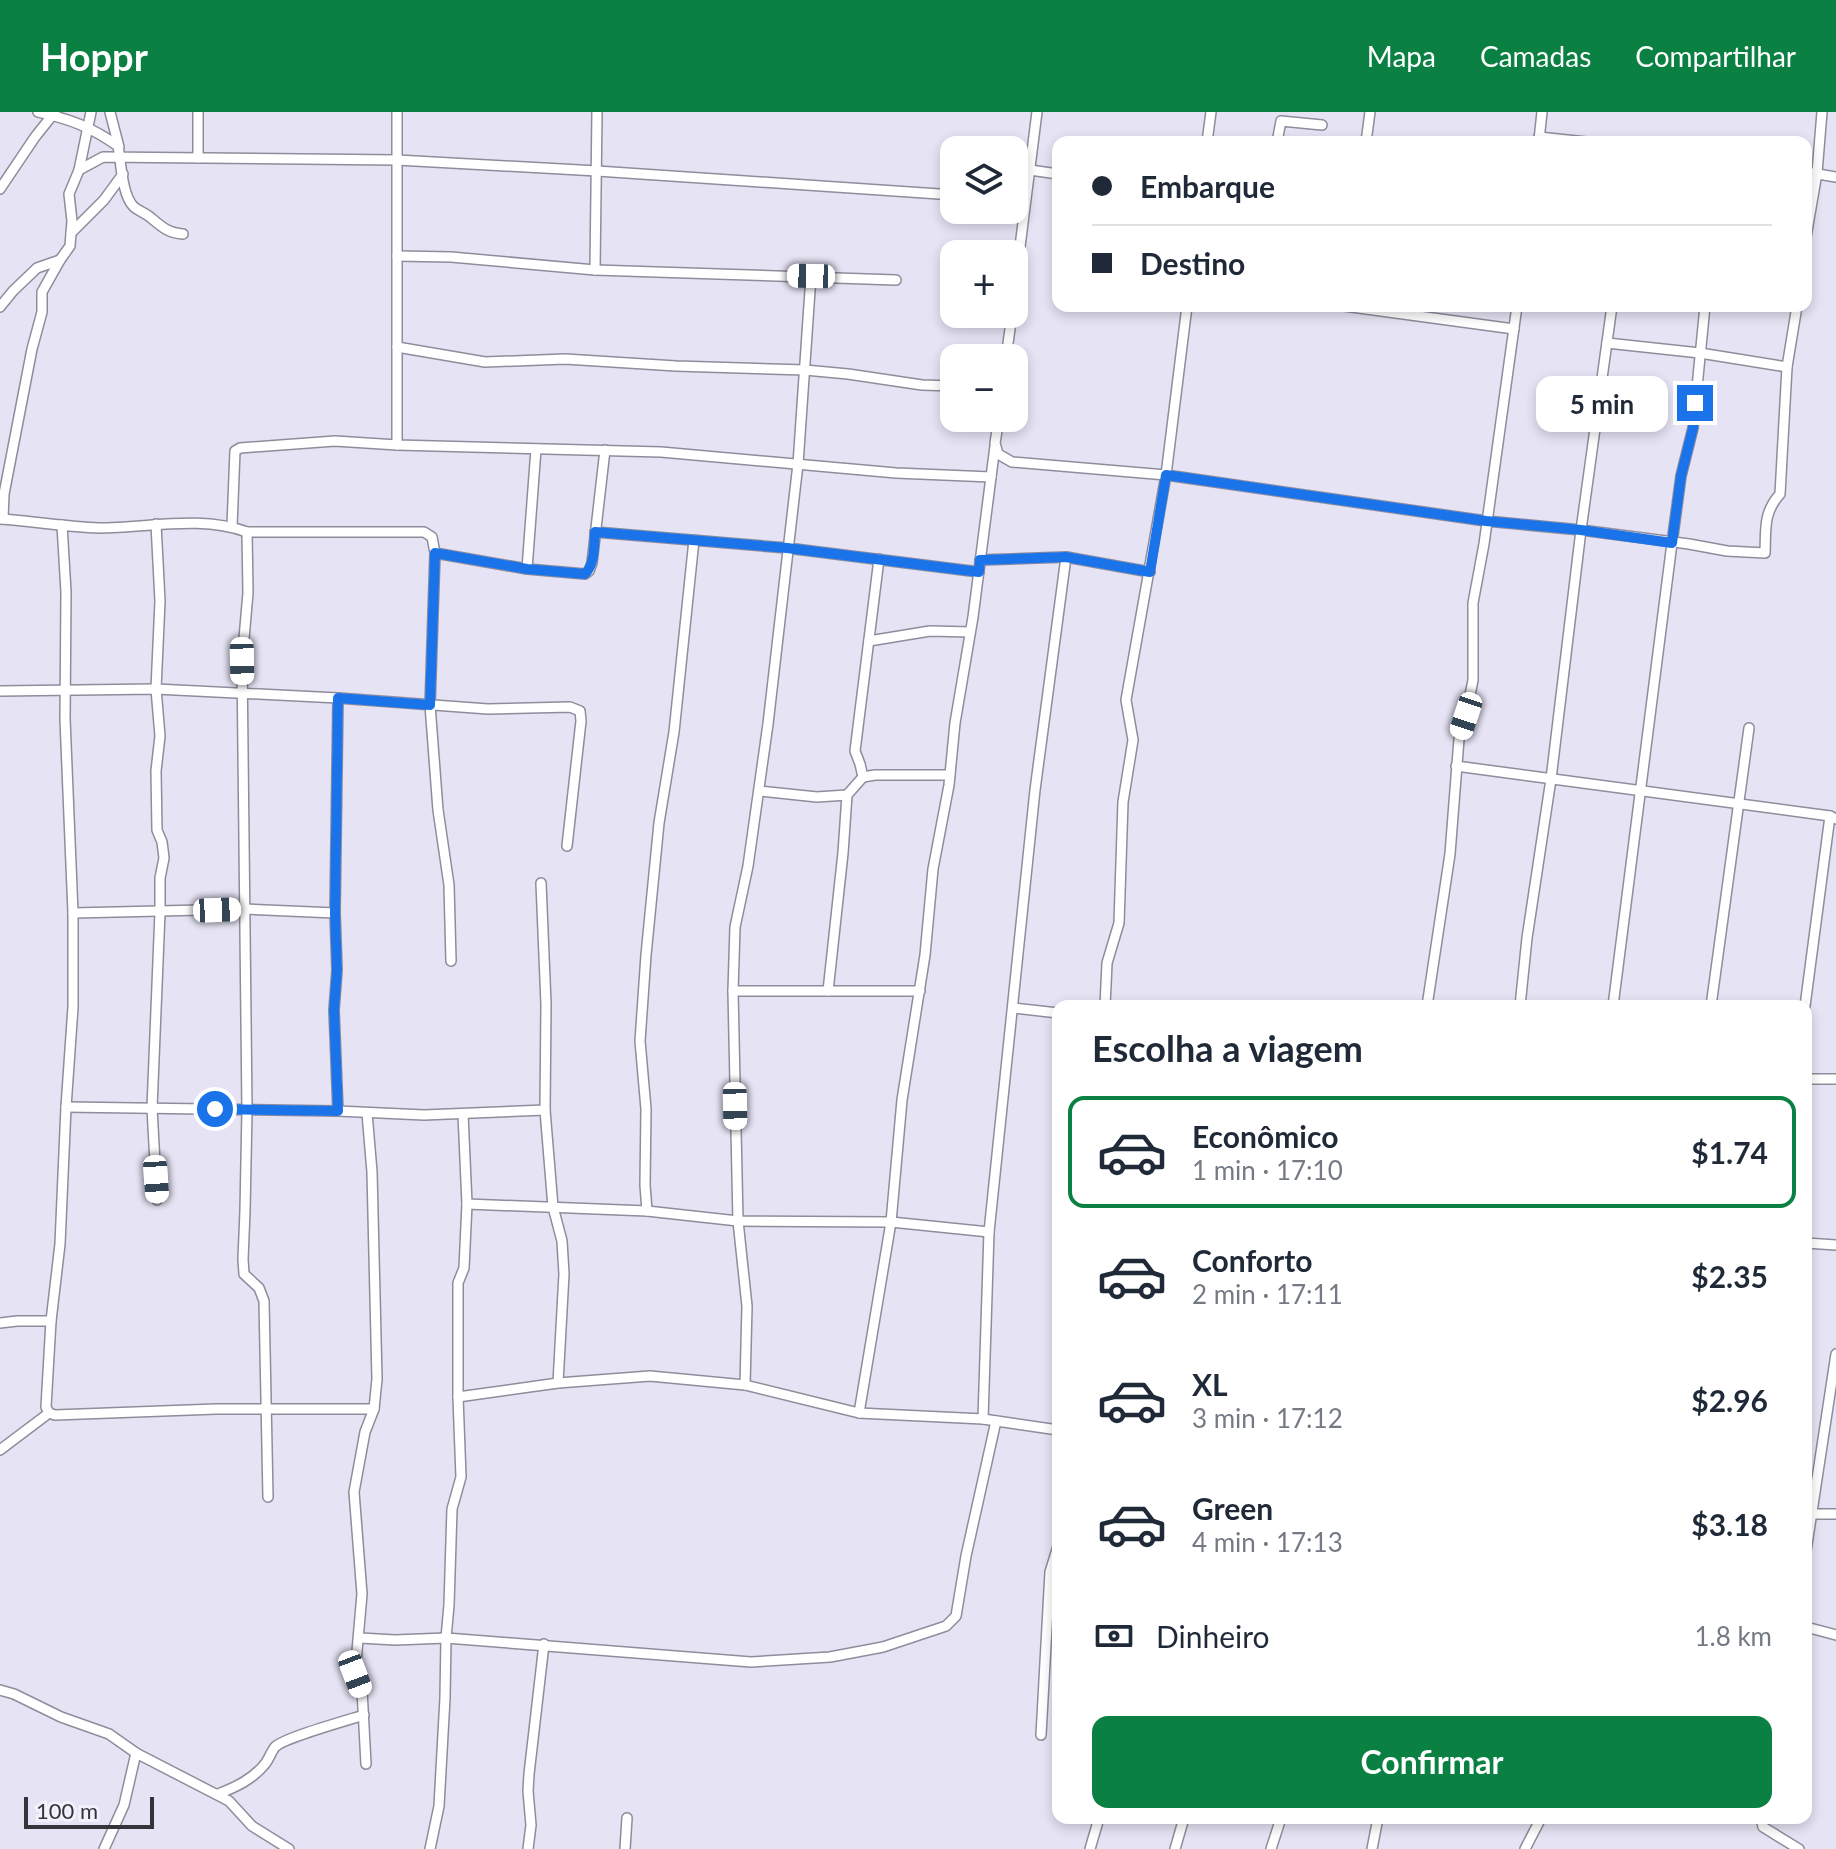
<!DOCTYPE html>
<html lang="pt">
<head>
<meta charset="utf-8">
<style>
	:root { --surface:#fff; --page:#f6f6f7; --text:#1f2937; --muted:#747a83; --line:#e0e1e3; --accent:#0b8043 }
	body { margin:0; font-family:Lato,sans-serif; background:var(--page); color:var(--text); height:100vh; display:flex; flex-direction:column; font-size:30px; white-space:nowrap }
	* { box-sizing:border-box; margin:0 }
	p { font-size:26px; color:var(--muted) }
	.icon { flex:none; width:44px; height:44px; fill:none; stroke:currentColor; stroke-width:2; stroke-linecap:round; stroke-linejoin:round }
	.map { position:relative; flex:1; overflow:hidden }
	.side { position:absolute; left:1052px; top:888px; width:760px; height:824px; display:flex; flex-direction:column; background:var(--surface); border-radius:16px; box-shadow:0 4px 12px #0003 }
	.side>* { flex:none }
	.banner { position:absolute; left:1052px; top:24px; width:760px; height:176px; border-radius:16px; box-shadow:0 4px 12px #0003; display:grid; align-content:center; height:176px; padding:0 40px; background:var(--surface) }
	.controls { position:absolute; left:940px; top:24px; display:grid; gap:16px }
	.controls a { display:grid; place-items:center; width:88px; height:88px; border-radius:16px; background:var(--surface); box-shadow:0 4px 12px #0003; font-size:40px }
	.scale { position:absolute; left:24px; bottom:20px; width:130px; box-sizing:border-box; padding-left:8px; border:4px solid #36343b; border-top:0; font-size:22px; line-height:28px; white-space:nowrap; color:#36343b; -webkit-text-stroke:6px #f3f1fe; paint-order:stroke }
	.end { position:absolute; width:36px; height:36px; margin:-18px; border:10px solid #1a73e8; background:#fff; box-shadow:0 0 0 4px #fff }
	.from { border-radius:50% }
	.bubble { position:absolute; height:56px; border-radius:16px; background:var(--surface); box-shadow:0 4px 12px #0003; font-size:26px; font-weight:700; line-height:56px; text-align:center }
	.car { position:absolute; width:24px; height:48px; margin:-24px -12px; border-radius:10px; box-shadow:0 0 6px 2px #0007; background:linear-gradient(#fff 24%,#345 0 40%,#fff 0 76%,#345 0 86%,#fff 0) }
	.banner b { display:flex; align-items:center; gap:28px; height:76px; font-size:30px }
	.banner b+b { border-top:2px solid var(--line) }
	.banner i { width:20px; height:20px; background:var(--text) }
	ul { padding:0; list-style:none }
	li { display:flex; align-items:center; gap:24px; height:112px; margin:0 16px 12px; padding:0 24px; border:4px solid transparent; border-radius:16px }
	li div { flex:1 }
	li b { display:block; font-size:30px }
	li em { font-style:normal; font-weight:700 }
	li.active { border-color:var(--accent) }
	li>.icon { width:72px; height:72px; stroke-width:1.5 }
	h2 { padding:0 40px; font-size:36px; line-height:96px }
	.pay { display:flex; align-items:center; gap:20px; height:88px; padding:0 40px; font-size:30px }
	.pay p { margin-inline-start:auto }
	.button { display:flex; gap:16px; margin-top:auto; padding:16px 40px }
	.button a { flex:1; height:92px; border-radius:16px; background:var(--accent); color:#fff; font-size:32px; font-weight:700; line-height:92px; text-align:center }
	header { display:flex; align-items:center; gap:48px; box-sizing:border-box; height:112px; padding:0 40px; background:var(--accent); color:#fff }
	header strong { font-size:38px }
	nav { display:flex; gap:44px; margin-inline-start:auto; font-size:28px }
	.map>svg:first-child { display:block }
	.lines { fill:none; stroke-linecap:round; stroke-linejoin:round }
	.minor-casing { stroke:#8f8c9b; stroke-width:12 }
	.minor { stroke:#fff; stroke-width:9 }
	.route { stroke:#1a73e8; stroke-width:10 }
</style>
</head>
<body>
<header>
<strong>Hoppr</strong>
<nav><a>Mapa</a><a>Camadas</a><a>Compartilhar</a></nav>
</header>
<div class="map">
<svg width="1836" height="1737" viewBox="0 0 1836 1737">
	<rect width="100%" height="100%" fill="#e6e3f4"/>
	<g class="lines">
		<defs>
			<g id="minor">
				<path d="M38,0C70,7 91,15 118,34C121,50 122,84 134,95C139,99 145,101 150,105C162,115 168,121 183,122"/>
				<path d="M110,0L119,35"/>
				<path d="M198,0V46"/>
				<path d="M397,0V333"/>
				<path d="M1539,25L1586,30"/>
				<path d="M1539,28L1542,0"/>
				<path d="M1207,30L1211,0"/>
				<path d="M1277,30L1281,9L1322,13"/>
				<path d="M1366,30L1370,0"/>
				<path d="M79,58L103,45L397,48L597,59L954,83"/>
				<path d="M1030,58L1058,62"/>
				<path d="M1806,60L1836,65"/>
				<path d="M0,77L35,25L55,0"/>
				<path d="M71,121L104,88L123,62"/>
				<path d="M1806,125L1817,61L1822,0"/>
				<path d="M397,144L451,145L595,158L896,168"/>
				<path d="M595,158L597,0"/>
				<path d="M1014,182L1037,0"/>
				<path d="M1344,194L1514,217"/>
				<path d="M0,195L13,179L37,156L60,148"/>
				<path d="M1607,231L1700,241L1787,255"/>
				<path d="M397,235L485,250L565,247L676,254L805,258L848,262L922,273L954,274"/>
				<path d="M1006,246L1012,202"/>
				<path d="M999,306L995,331L998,342L1012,350L1166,363L1486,409L1581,418L1689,432L1727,439L1765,441C1766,417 1763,401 1780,382L1787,255L1797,194"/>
				<path d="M0,407C33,409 66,415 99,416C148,416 200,403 247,420H424L432,425L435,441L430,593L438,698L449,773L451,849"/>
				<path d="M3,407L4,382L32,237L42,200V180L60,148L70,134L72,109L69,82L79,58L91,0"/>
				<path d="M156,412L160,489L156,577L160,624L156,659L157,718L162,730L164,746L160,766V800L152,996L157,1088"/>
				<path d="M62,413L66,480L65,607L73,801V895L66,995L60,1132L51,1209L46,1295L49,1301L55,1303L216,1297H374"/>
				<path d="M232,414L235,339L240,336L335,329L397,333L661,340L896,361L991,365"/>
				<path d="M247,420L248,481L242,549L247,998L245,1099L243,1147L244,1162L259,1176L264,1189L268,1385"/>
				<path d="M595,420L787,436L979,460"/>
				<path d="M435,441L527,457L585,462L589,459L592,451L605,338"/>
				<path d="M980,448L1066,445L1150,460"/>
				<path d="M527,457L536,337"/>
				<path d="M869,529L930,519L970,520"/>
				<path d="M0,579L156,577L338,586L488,597L570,595L580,599L581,609L567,734"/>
				<path d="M1456,654L1830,704L1836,707"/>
				<path d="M863,665L860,652L855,639L879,447"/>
				<path d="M759,679L817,685L847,683L863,665L875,663H950"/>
				<path d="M541,771L546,892L545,998L553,1095L562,1129L564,1162L558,1271"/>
				<path d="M73,801L245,797L335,801"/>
				<path d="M733,879H920"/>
				<path d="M828,879L843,741L847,683"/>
				<path d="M1105,894L1107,851L1119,811L1123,690L1133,628L1126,588L1166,363L1187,194"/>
				<path d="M1427,894L1450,742L1459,627L1466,604L1473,568V491L1484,432L1517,194"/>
				<path d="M1520,894L1527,826L1551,667L1581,418L1612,194"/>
				<path d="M1613,894L1672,431L1681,364L1693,316L1705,194"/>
				<path d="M1711,894L1749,616"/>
				<path d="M1805,894L1830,704"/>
				<path d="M1013,896L1058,901"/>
				<path d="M1806,967H1836"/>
				<path d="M66,995L338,999L424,1003L545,998"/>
				<path d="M338,999L334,898L337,858L335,801L338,586"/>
				<path d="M463,1002L467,1092L464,1156L458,1171V1285L461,1365L452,1397L449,1493L446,1526L751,1550L830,1545L883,1535L946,1514L956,1504L966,1444L996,1309"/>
				<path d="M467,1092L647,1099L738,1109L891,1110L989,1120"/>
				<path d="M647,1099L645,1073L646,997L640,929L646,843L659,711L674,620L694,428"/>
				<path d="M1806,1131L1836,1133"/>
				<path d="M0,1211L17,1209H51"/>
				<path d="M745,1273L747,1194L738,1109L733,879L735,815L748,754L768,612L798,352L811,164"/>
				<path d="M458,1285L558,1271L650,1264L745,1273L859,1301L983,1307L1058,1318"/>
				<path d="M859,1301L891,1110L902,988L925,843L933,757L949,673L955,611L973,505L995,334"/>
				<path d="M983,1307L989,1120L1035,678L1066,445"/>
				<path d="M0,1338L49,1301"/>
				<path d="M1807,1402H1836"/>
				<path d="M1806,1439L1836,1242"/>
				<path d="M1806,1515L1836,1523"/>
				<path d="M360,1526L395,1528L446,1526L445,1586L439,1694L430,1737"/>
				<path d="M0,1578L14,1582L61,1605L109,1622L136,1641L229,1689L252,1714L289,1737"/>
				<path d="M1041,1623L1050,1460L1058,1434"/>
				<path d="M366,1652L362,1578L355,1562L362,1482L354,1380L365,1320L374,1297L377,1267L372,1060L367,1001"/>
				<path d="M218,1682C236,1675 253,1667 265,1652C269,1647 271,1640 275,1635C283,1626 348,1608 364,1603"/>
				<path d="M1761,1706L1763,1715L1799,1737"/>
				<path d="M104,1737L124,1693L136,1641"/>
				<path d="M528,1737L531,1713L528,1679L529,1662L544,1532"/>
				<path d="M625,1737L627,1706"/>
				<path d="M1090,1737L1099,1706"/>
				<path d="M1175,1737L1184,1706"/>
				<path d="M1271,1737L1281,1706"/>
				<path d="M1372,1737L1378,1706"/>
				<path d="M1525,1737L1541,1706"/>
			</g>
		</defs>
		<!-- minor casing -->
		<use href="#minor" class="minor-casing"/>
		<!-- minor -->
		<use href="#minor" class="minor"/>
	</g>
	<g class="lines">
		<!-- route -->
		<path class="route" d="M215,997L338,999L334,898L337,858L335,801L338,586L430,593L435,441L527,457L585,462C595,452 594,434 595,420L787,436L979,460L980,448L1066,445L1150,460L1166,363L1486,409L1581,418L1672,431L1681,364L1693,316L1695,291"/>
	</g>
</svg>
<div class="controls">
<a><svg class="icon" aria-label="layers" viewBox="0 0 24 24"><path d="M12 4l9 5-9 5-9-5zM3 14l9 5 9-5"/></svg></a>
<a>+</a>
<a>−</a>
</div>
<div class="scale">100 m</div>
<i class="end from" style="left:215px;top:997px"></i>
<i class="end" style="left:1695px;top:291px"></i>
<div class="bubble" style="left:1536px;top:264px;width:132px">5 min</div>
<i class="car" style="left:811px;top:164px;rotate:271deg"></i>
<i class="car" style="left:242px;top:549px;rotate:179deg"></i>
<i class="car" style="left:1466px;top:604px;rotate:198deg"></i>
<i class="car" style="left:217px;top:798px;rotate:88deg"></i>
<i class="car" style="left:735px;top:994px;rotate:179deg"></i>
<i class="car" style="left:156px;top:1067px;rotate:176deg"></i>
<i class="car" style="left:355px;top:1562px;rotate:159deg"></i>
<div class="banner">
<b><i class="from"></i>Embarque</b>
<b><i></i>Destino</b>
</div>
<section class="side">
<h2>Escolha a viagem</h2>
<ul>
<li class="active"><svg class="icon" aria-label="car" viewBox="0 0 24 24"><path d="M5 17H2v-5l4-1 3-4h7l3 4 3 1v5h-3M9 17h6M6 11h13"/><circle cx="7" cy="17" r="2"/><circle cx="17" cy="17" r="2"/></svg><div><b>Econômico</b><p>1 min · 17:10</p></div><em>$1.74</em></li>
<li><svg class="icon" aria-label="car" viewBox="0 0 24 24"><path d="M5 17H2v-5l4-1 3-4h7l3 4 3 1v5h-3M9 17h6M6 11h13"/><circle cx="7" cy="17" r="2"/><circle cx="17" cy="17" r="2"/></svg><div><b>Conforto</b><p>2 min · 17:11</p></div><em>$2.35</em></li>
<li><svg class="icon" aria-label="car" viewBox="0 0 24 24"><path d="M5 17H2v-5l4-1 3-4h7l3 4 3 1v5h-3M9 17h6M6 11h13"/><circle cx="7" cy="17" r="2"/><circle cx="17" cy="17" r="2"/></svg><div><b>XL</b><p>3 min · 17:12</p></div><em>$2.96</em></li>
<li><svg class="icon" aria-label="car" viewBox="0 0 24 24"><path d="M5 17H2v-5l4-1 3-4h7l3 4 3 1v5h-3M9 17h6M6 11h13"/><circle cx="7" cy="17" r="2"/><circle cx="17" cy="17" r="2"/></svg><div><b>Green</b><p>4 min · 17:13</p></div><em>$3.18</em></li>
</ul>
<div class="pay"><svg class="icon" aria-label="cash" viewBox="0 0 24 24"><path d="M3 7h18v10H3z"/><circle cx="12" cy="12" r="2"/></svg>Dinheiro<p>1.8 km</p></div>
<div class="button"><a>Confirmar</a></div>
</section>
</div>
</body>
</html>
